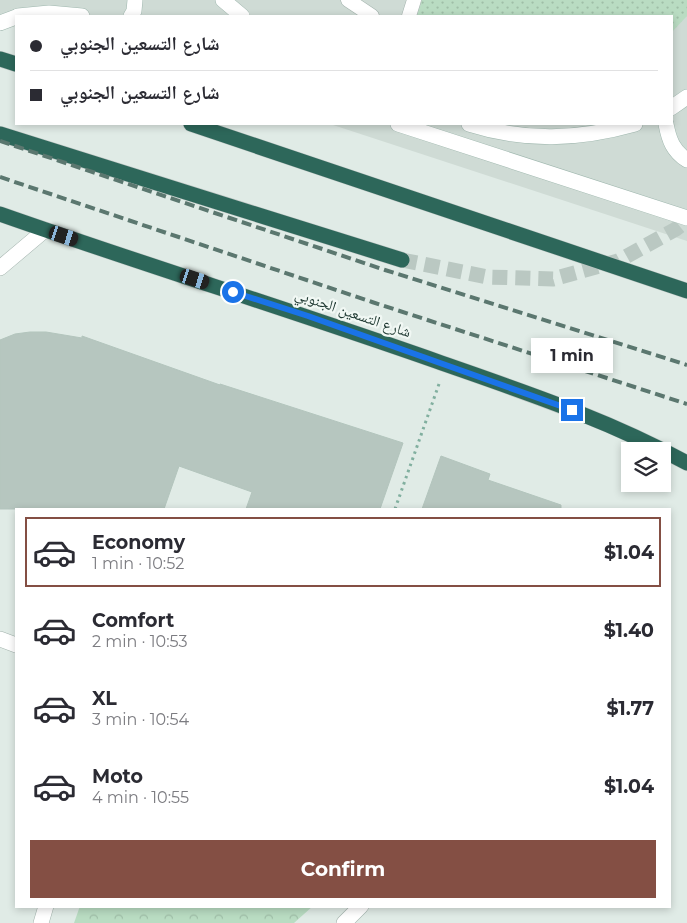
<!DOCTYPE html>
<html lang="en">
<head>
<meta charset="utf-8">
<style>
	:root { --surface:#fff; --page:#f2f2f3; --text:#2b2b33; --muted:#7c7c81; --line:#e1e1e2; --accent:#844f44 }
	body { margin:0; font-family:Montserrat,"Noto Naskh Arabic",sans-serif; background:var(--page); color:var(--text); height:100vh; display:flex; flex-direction:column; font-size:19px; white-space:nowrap }
	* { box-sizing:border-box; margin:0 }
	p { font-size:16px; color:var(--muted) }
	.icon { flex:none; width:28px; height:28px; fill:none; stroke:currentColor; stroke-width:2; stroke-linecap:round; stroke-linejoin:round }
	.map { position:relative; flex:1; overflow:hidden }
	.sheet { position:absolute; left:15px; top:508px; width:656px; height:400px; display:flex; flex-direction:column; background:var(--surface); border-radius:0px; box-shadow:0 2px 8px #0003 }
	.sheet>* { flex:none }
	.guide { position:absolute; left:15px; top:15px; width:658px; height:110px; border-radius:0px; box-shadow:0 2px 8px #0003; display:grid; align-content:center; height:110px; padding:0 15px; background:var(--surface) }
	.tools { position:absolute; left:621px; top:442px; display:grid; gap:10px }
	.tools a { display:grid; place-items:center; width:50px; height:50px; border-radius:0px; background:var(--surface); box-shadow:0 2px 8px #0003; font-size:25px }
	.end { position:absolute; width:22px; height:22px; margin:-11px; border:6px solid #1a73e8; background:#fff; box-shadow:0 0 0 2px #fff }
	.from { border-radius:50% }
	.bubble { position:absolute; height:35px; border-radius:0px; background:var(--surface); box-shadow:0 2px 8px #0003; font-size:16px; font-weight:700; line-height:35px; text-align:center }
	.car { position:absolute; width:15px; height:30px; margin:-15px -8px; border-radius:6px; box-shadow:0 0 4px 1px #0007; background:linear-gradient(#222 24%,#8ab4d8 0 40%,#222 0 76%,#8ab4d8 0 86%,#222 0) }
	.guide b { display:flex; align-items:center; gap:18px; height:48px; font-size:19px }
	.guide b+b { border-top:1px solid var(--line) }
	.guide i { width:12px; height:12px; background:var(--text) }
	ul { padding:9px 0 0; list-style:none }
	li { display:flex; align-items:center; gap:15px; height:70px; margin:0 10px 8px; padding:0 5px; border:2px solid transparent; border-radius:0px }
	li div { flex:1 }
	li b { display:block; font-size:19px }
	li em { font-style:normal; font-weight:700 }
	li.selected { border-color:var(--accent) }
	li>.icon { width:45px; height:45px; stroke-width:1.5 }
	.action { display:flex; gap:10px; margin-top:auto; padding:10px 15px }
	.action a { flex:1; height:58px; border-radius:0px; background:var(--accent); color:#fff; font-size:20px; font-weight:700; line-height:58px; text-align:center }
	.map>svg:first-child { display:block }
	.built { fill:#cfdbd5 }
	.grass { fill:url(#grass-dots) }
	.park { fill:url(#park-crowns) }
	.building { fill:#b6c6bf; stroke:#b3c5bd }
	.lines { fill:none; stroke-linecap:round; stroke-linejoin:round }
	.highway-tunnel { stroke:#bac8c2; stroke-width:15; stroke-dasharray:15 8; stroke-linecap:butt }
	.lane-casing { stroke:#a3b3ad; stroke-width:15 }
	.street-casing { stroke:#a3b3ad; stroke-width:16 }
	.secondary-casing { stroke:#9fb7ae; stroke-width:16 }
	.highway-casing { stroke:#c1c8c6; stroke-width:16 }
	.path { stroke:#81af9f; stroke-width:3; stroke-dasharray:2.5 4; stroke-linecap:butt }
	.lane { stroke:#fff; stroke-width:14 }
	.street { stroke:#fff; stroke-width:15 }
	.secondary { stroke:#fff; stroke-width:15 }
	.highway { stroke:#2d675a; stroke-width:15 }
	.rail { stroke:#5b776f; stroke-width:4; stroke-dasharray:10 5; stroke-linecap:butt }
	.route { stroke:#1a73e8; stroke-width:6 }
	.labels { text-anchor:middle; stroke-width:4.5; stroke-linejoin:round; paint-order:stroke }
	.street-label { font-size:15px; fill:#213b34; stroke:#f1f8f4 }
</style>
</head>
<body>
<div class="map">
<svg width="687" height="923" viewBox="0 0 687 923">
	<defs>
		<pattern id="grass-dots" width="8" height="8" patternUnits="userSpaceOnUse" patternTransform="scale(1.25)"><rect width="8" height="8" fill="#b9dcc2"/><path d="M2 2h.1M6 6h.1" fill="none" stroke="#9fbea7" stroke-width="1.8" stroke-linecap="round"/></pattern>
		<pattern id="park-crowns" width="20" height="18" patternUnits="userSpaceOnUse" patternTransform="scale(1.25)"><rect width="20" height="18" fill="#b9dcc2"/><path d="M2 6a3 3 0 1 1 6 0M12 15a3 3 0 1 1 6 0" fill="none" stroke="#9fbea7"/></pattern>
	</defs>
	<rect width="100%" height="100%" fill="#e0ebe6"/>
	<!-- built -->
	<path class="built" d="M0,0H687V241L330,124H671V16H16L0,15Z"/>
	<!-- grass -->
	<path class="grass" d="M422,0H687V16L671,33V16H417Z"/>
	<!-- park -->
	<path class="park" d="M80,906H313L294,923H74Z"/>
	<!-- building -->
	<g class="building">
		<path d="M30,332H46L82,338V336L220,385V384L403,443L380,509H246L252,492L179,466L164,509H0V340L15,334Z"/>
		<path d="M441,456L490,474L488,480L561,505V509H422Z"/>
	</g>
	<g class="lines">
		<!-- highway-tunnel -->
		<path class="highway-tunnel" d="M402,260L488,277L553,279L618,261L676,229L687,220"/>
		<defs>
			<g id="lane">
				<path d="M348,0L372,16"/>
				<path d="M409,16L414,0"/>
			</g>
			<g id="street">
				<path d="M0,268L45,230"/>
				<path d="M0,639L16,645"/>
				<path d="M41,923L46,906"/>
				<path d="M344,923L361,906"/>
			</g>
			<g id="secondary">
				<path d="M223,0L242,16"/>
				<path d="M18,16L49,13L82,16"/>
				<path d="M131,16L134,11L135,0"/>
				<path d="M0,23L16,17"/>
				<path d="M671,108L687,97"/>
				<path d="M398,124L687,218"/>
				<path d="M469,124C526,142 578,140 635,124"/>
				<path d="M666,124C669,140 673,151 687,160"/>
			</g>
			<g id="highway">
				<path d="M0,59L16,64"/>
				<path d="M191,124L687,291"/>
				<path d="M0,134L402,260"/>
				<path d="M0,214C145,265 291,310 436,361C521,391 607,419 687,463"/>
			</g>
		</defs>
		<!-- lane casing -->
		<use href="#lane" class="lane-casing"/>
		<!-- street casing -->
		<use href="#street" class="street-casing"/>
		<!-- secondary casing -->
		<use href="#secondary" class="secondary-casing"/>
		<!-- highway casing -->
		<use href="#highway" class="highway-casing"/>
		<!-- path -->
		<path class="path" d="M395,509L439,384"/>
		<!-- lane -->
		<use href="#lane" class="lane"/>
		<!-- street -->
		<use href="#street" class="street"/>
		<!-- secondary -->
		<use href="#secondary" class="secondary"/>
		<!-- highway -->
		<use href="#highway" class="highway"/>
		<!-- rail -->
		<g class="rail">
			<path d="M0,141L385,270L687,365"/>
			<path d="M0,177L372,302L687,404"/>
		</g>
	</g>
	<g class="lines">
		<!-- route -->
		<path class="route" d="M233,292L308,316L572,410"/>
	</g>
	<g class="labels">
		<!-- street labels -->
		<g class="street-label">
			<text transform="translate(353 313) rotate(19)" y="5">شارع التسعين الجنوبي</text>
		</g>
	</g>
</svg>
<div class="tools">
<a><svg class="icon" aria-label="layers" viewBox="0 0 24 24"><path d="M12 4l9 5-9 5-9-5zM3 14l9 5 9-5"/></svg></a>
</div>
<i class="end from" style="left:233px;top:292px"></i>
<i class="end" style="left:572px;top:410px"></i>
<div class="bubble" style="left:531px;top:338px;width:82px">1 min</div>
<i class="car" style="left:64px;top:236px;rotate:108deg"></i>
<i class="car" style="left:195px;top:279px;rotate:108deg"></i>
<div class="guide">
<b><i class="from"></i>شارع التسعين الجنوبي</b>
<b><i></i>شارع التسعين الجنوبي</b>
</div>
<section class="sheet">
<ul>
<li class="selected"><svg class="icon" aria-label="car" viewBox="0 0 24 24"><path d="M5 17H2v-5l4-1 3-4h7l3 4 3 1v5h-3M9 17h6M6 11h13"/><circle cx="7" cy="17" r="2"/><circle cx="17" cy="17" r="2"/></svg><div><b>Economy</b><p>1 min · 10:52</p></div><em>$1.04</em></li>
<li><svg class="icon" aria-label="car" viewBox="0 0 24 24"><path d="M5 17H2v-5l4-1 3-4h7l3 4 3 1v5h-3M9 17h6M6 11h13"/><circle cx="7" cy="17" r="2"/><circle cx="17" cy="17" r="2"/></svg><div><b>Comfort</b><p>2 min · 10:53</p></div><em>$1.40</em></li>
<li><svg class="icon" aria-label="car" viewBox="0 0 24 24"><path d="M5 17H2v-5l4-1 3-4h7l3 4 3 1v5h-3M9 17h6M6 11h13"/><circle cx="7" cy="17" r="2"/><circle cx="17" cy="17" r="2"/></svg><div><b>XL</b><p>3 min · 10:54</p></div><em>$1.77</em></li>
<li><svg class="icon" aria-label="car" viewBox="0 0 24 24"><path d="M5 17H2v-5l4-1 3-4h7l3 4 3 1v5h-3M9 17h6M6 11h13"/><circle cx="7" cy="17" r="2"/><circle cx="17" cy="17" r="2"/></svg><div><b>Moto</b><p>4 min · 10:55</p></div><em>$1.04</em></li>
</ul>
<div class="action"><a>Confirm</a></div>
</section>
</div>
</body>
</html>
